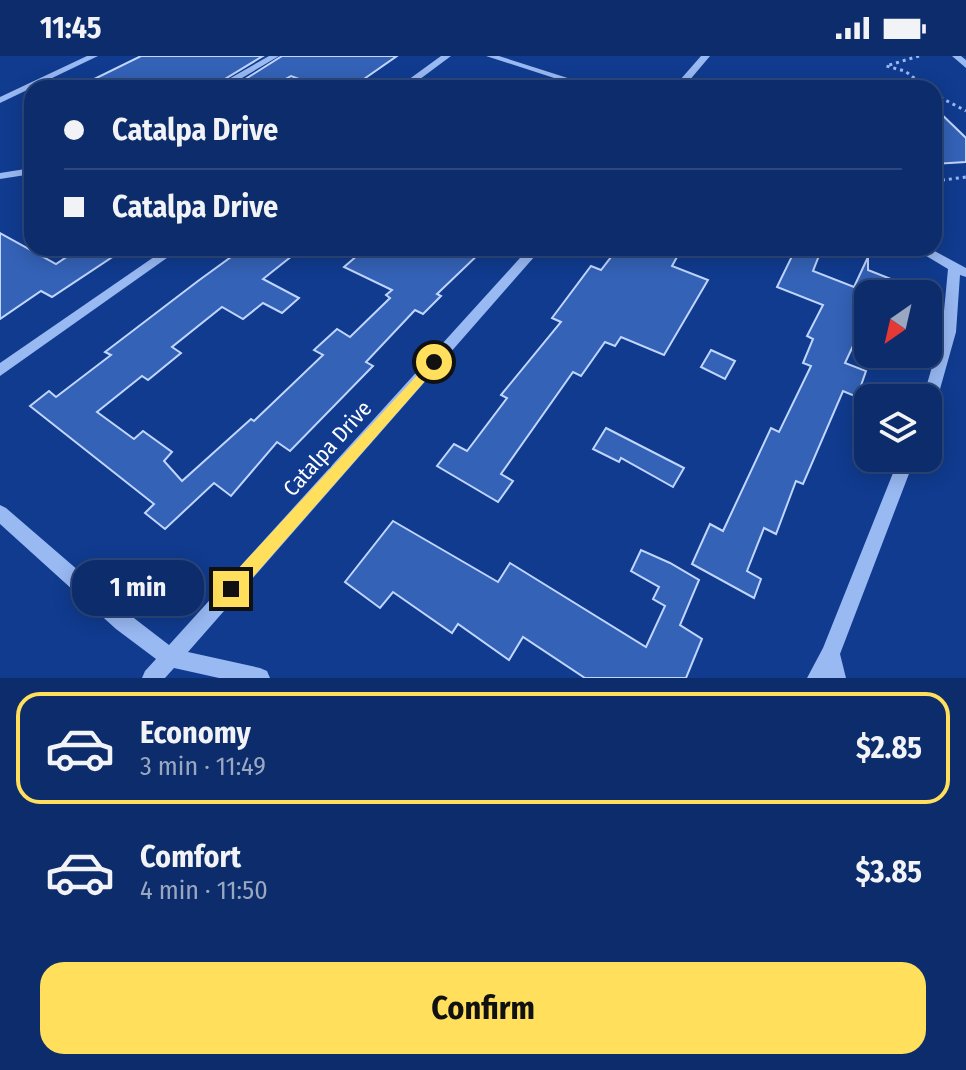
<!DOCTYPE html>
<html lang="en">
<head>
<meta charset="utf-8">
<style>
	:root { --surface:#0c2c6b; --page:#1a3873; --text:#f1f3f6; --muted:#9aa7c1; --line:#2c487e; --accent:#ffdf5b }
	body { margin:0; font-family:"Fira Sans Condensed",sans-serif; background:var(--page); color:var(--text); height:100vh; display:flex; flex-direction:column; font-size:30px; white-space:nowrap }
	* { box-sizing:border-box; margin:0 }
	p { font-size:26px; color:var(--muted) }
	.icon { flex:none; width:44px; height:44px; fill:none; stroke:currentColor; stroke-width:2; stroke-linecap:round; stroke-linejoin:round }
	.map { position:relative; height:622px; overflow:hidden }
	.details { display:flex; flex-direction:column; background:var(--surface); flex:1 }
	.details>* { flex:none }
	.banner { position:absolute; left:24px; top:24px; width:918px; height:176px; border-radius:24px; box-shadow:0 4px 20px #0003,0 0 0 2px var(--line); display:grid; align-content:center; height:176px; padding:0 40px; background:var(--surface) }
	.needle { width:52px; rotate:214deg }
	.tools { position:absolute; left:854px; top:224px; display:grid; gap:16px }
	.tools a { display:grid; place-items:center; width:88px; height:88px; border-radius:16px; background:var(--surface); box-shadow:0 4px 20px #0003,0 0 0 2px var(--line); font-size:40px }
	.end { position:absolute; width:36px; height:36px; margin:-18px; border:10px solid #ffdf5b; background:#111; box-shadow:0 0 0 4px #111 }
	.from { border-radius:50% }
	.bubble { position:absolute; height:56px; border-radius:24px; background:var(--surface); box-shadow:0 4px 20px #0003,0 0 0 2px var(--line); font-size:26px; font-weight:700; line-height:56px; text-align:center }
	.banner b { display:flex; align-items:center; gap:28px; height:76px; font-size:30px }
	.banner b+b { border-top:2px solid var(--line) }
	.banner i { width:20px; height:20px; background:var(--text) }
	ul { padding:14px 0 0; list-style:none }
	li { display:flex; align-items:center; gap:24px; height:112px; margin:0 16px 12px; padding:0 24px; border:4px solid transparent; border-radius:24px }
	li div { flex:1 }
	li b { display:block; font-size:30px }
	li em { font-style:normal; font-weight:700 }
	li.current { border-color:var(--accent) }
	li>.icon { width:72px; height:72px; stroke-width:1.5 }
	.primary-button { display:flex; gap:16px; margin-top:auto; padding:16px 40px }
	.primary-button a { flex:1; height:92px; border-radius:24px; background:var(--accent); color:#111; font-size:32px; font-weight:700; line-height:92px; text-align:center }
	.status { display:flex; justify-content:space-between; align-items:center; height:56px; padding:0 40px; background:var(--surface); direction:ltr }
	.status svg { height:22px; fill:currentColor }
	.map>svg:first-child { display:block }
	.building { fill:#3462b7; stroke:#c1d6fd; stroke-width:2 }
	.lines { fill:none; stroke-linecap:round; stroke-linejoin:round }
	.path-far1 { stroke:#99b9f3; stroke-width:3; stroke-dasharray:3 4; stroke-linecap:butt }
	.path { stroke:#99b9f3; stroke-width:5; stroke-dasharray:4 6; stroke-linecap:butt }
	.minor { fill:#99b9f3; fill-rule:evenodd }
	.route { fill:#ffdf5b }
	.labels { text-anchor:middle; stroke-width:6; stroke-linejoin:round; paint-order:stroke }
	.street-label { font-size:22px; fill:#fff; stroke:#103b8f }
</style>
</head>
<body>
<div class="status"><b>11:45</b><svg viewBox="0 0 49 12"><path d="M0 12V9h3v3zM5 12V6h3v6zM10 12V3h3v9zM15 12V0h3v12zM26 1h20v11H26zM47 4h2v5h-2z"/></svg></div>
<div class="map">
<svg width="966" height="622" viewBox="0 0 966 622">
	<rect width="100%" height="100%" fill="#103b8f"/>
	<!-- building -->
	<g class="building">
		<path d="M141,0H263L210,32H76Z"/>
		<path d="M282,0H397L351,32H324L291,20L269,32H231Z"/>
		<path d="M934,51L966,82V106L934,108Z"/>
		<path d="M0,177L56,208L80,192H126L52,241L41,235L0,263Z"/>
		<path d="M252,192H302L263,223L299,242L282,257L263,247L243,263L222,251L172,291L181,297L148,324L142,320L97,356L134,383L143,375L172,396L164,405L182,425L251,363L254,365L323,299L314,294L337,273L350,281L390,242L386,239L392,234L344,211L366,192H485L437,238L441,240L423,258L415,254L366,306L373,310L290,395L277,386L231,440L214,427L165,473L145,457L154,448L30,350L49,335L56,341L111,299L105,296L198,225L242,193L247,196Z"/>
		<path d="M618,192H682L672,210L708,224L664,299L621,281L615,290L605,286L581,320L573,316L501,418L513,425L498,446L437,410L454,388L467,395L507,342L501,339L561,266L552,262L591,210L601,214Z"/>
		<path d="M796,192H822L813,215L854,231L868,201V214L891,223L884,238H868V258L845,307L866,315L857,341L843,335L803,428L796,425L776,478L764,472L747,515L761,523L754,542L692,508L710,468L723,475L771,372L779,376L811,310L803,307L813,283L807,280L823,249L777,231Z"/>
		<path d="M711,294L735,305L725,323L701,311Z"/>
		<path d="M606,372L684,412L673,431L621,402L619,406L593,393Z"/>
		<path d="M393,465L498,526L510,507L646,591L665,550L653,543L659,531L631,515L641,494L670,507L699,524L680,569L702,583L686,622H585L523,581L509,604L458,568L452,577L393,536L380,552L345,526Z"/>
	</g>
	<g class="lines">
		<!-- path-far1 -->
		<g class="path-far1">
			<path d="M919,0L886,10L905,15L927,32"/>
			<path d="M934,38L966,55"/>
			<path d="M937,154L936,125L966,121"/>
		</g>
		<!-- path -->
		<path class="path" d="M937,152L938,185"/>
		<!-- minor -->
		<g class="minor">
			<path d="M87,0H98L0,47V41Z"/>
			<path d="M269,0H279L225,32H213Z"/>
			<path d="M441,0H451L408,32H397Z"/>
			<path d="M486,0H499L599,32H585Z"/>
			<path d="M701,0H710L683,32H673Z"/>
			<path d="M952,0H961L966,4V12Z"/>
			<path d="M32,112V118L0,123V117Z"/>
			<path d="M167,192H181L0,320V307Z"/>
			<path d="M529,192H542L188,596L260,612L267,615L270,622H219L174,612L165,622H142L145,615L156,603L116,573L0,468V449L6,452L130,559L169,589Z"/>
			<path d="M913,192H929L966,212V221L960,219L956,276L935,351L933,355L928,357V342H923L942,276L948,213Z"/>
			<path d="M899,402H915L840,598L846,622H807L823,592Z"/>
		</g>
	</g>
	<!-- route -->
	<path class="route" d="M434,301L439,302V309L237,539H225V527Z"/>
	<g class="labels">
		<!-- street labels -->
		<g class="street-label">
			<text transform="translate(327 392) rotate(-48)" y="8">Catalpa Drive</text>
		</g>
	</g>
</svg>
<div class="tools">
<a><svg class="needle" viewBox="-14 -14 28 28"><path d="M0-13l5 13h-10z" fill="#e53935"/><path d="M0 13l5-13h-10z" fill="#9aa7c1"/></svg></a>
<a><svg class="icon" aria-label="layers" viewBox="0 0 24 24"><path d="M12 4l9 5-9 5-9-5zM3 14l9 5 9-5"/></svg></a>
</div>
<i class="end from" style="left:434px;top:306px"></i>
<i class="end" style="left:231px;top:533px"></i>
<div class="bubble" style="left:72px;top:504px;width:132px">1 min</div>
<div class="banner">
<b><i class="from"></i>Catalpa Drive</b>
<b><i></i>Catalpa Drive</b>
</div>
</div>
<section class="details">
<ul>
<li class="current"><svg class="icon" aria-label="car" viewBox="0 0 24 24"><path d="M5 17H2v-5l4-1 3-4h7l3 4 3 1v5h-3M9 17h6M6 11h13"/><circle cx="7" cy="17" r="2"/><circle cx="17" cy="17" r="2"/></svg><div><b>Economy</b><p>3 min · 11:49</p></div><em>$2.85</em></li>
<li><svg class="icon" aria-label="car" viewBox="0 0 24 24"><path d="M5 17H2v-5l4-1 3-4h7l3 4 3 1v5h-3M9 17h6M6 11h13"/><circle cx="7" cy="17" r="2"/><circle cx="17" cy="17" r="2"/></svg><div><b>Comfort</b><p>4 min · 11:50</p></div><em>$3.85</em></li>
</ul>
<div class="primary-button"><a>Confirm</a></div>
</section>
</body>
</html>
